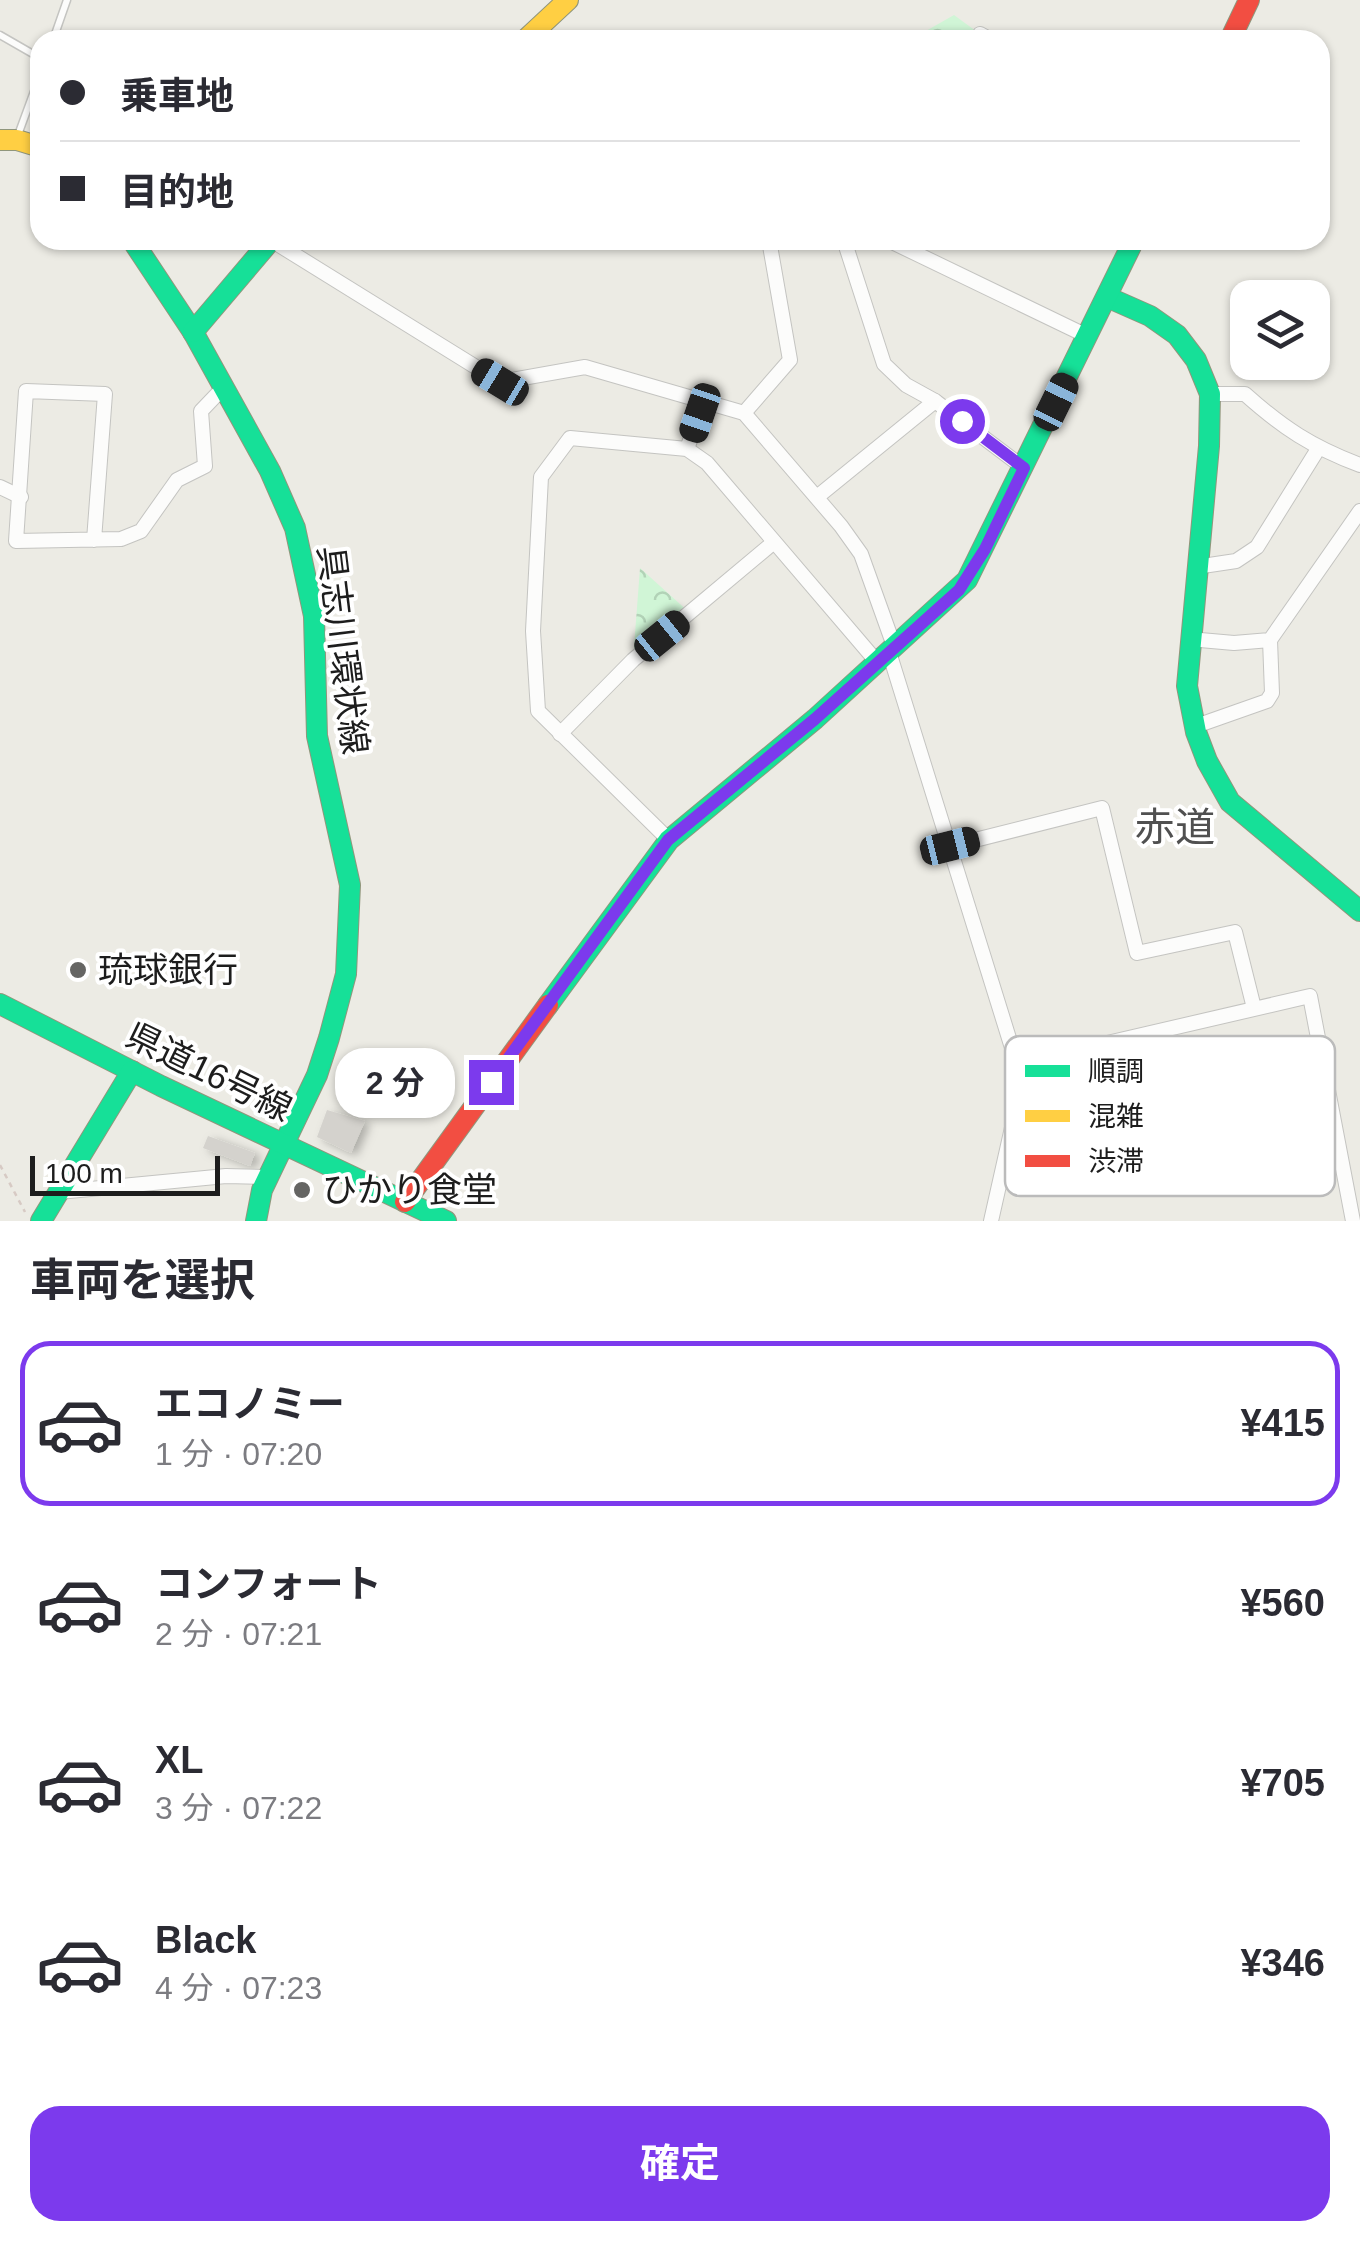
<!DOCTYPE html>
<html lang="ja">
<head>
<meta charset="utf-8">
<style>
	:root { --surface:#fff; --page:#f7f7f7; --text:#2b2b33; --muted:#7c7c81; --line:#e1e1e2; --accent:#7c3aed }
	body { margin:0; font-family:Arial,"Noto Sans JP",sans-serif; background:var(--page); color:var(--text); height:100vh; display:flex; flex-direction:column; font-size:38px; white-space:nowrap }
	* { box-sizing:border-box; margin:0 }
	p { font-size:32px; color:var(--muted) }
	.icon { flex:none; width:55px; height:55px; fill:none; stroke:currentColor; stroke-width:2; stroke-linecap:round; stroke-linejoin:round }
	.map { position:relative; height:1221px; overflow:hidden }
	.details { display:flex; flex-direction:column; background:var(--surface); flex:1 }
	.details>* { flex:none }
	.hud { position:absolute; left:30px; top:30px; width:1300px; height:220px; border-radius:30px; box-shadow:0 2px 8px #0004; display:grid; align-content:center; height:220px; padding:0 30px; background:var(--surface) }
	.tools { position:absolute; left:1230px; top:280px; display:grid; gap:20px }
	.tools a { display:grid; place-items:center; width:100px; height:100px; border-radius:20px; background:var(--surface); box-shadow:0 2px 8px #0004; font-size:50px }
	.scale { position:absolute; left:30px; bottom:25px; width:190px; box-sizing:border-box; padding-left:10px; border:5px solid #1d1d1d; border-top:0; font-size:28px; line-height:35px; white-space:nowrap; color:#1d1d1d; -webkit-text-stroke:8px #fff; paint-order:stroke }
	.end { position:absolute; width:45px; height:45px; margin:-22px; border:12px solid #7c3aed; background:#fff; box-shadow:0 0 0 5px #fff }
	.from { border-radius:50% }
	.bubble { position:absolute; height:70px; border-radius:30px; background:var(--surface); box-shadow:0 2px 8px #0004; font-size:32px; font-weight:700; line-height:70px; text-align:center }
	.car { position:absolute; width:30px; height:60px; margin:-30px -15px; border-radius:12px; box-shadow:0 0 8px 2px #0007; background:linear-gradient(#222 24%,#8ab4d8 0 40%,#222 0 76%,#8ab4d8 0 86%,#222 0) }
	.hud b { display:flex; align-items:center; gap:35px; height:95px; font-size:38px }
	.hud b+b { border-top:2px solid var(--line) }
	.hud i { width:25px; height:25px; background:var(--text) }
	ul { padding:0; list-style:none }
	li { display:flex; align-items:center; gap:30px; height:165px; margin:0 20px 15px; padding:0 10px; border:5px solid transparent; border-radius:30px }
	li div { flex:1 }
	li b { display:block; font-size:38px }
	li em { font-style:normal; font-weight:700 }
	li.selected { border-color:var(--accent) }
	li>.icon { width:90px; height:90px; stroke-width:1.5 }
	h2 { padding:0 30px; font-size:45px; line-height:120px }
	.primary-button { display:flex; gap:20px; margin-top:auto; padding:20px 30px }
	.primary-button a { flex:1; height:115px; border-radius:30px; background:var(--accent); color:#fff; font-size:40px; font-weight:700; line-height:115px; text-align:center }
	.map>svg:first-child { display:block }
	.park { fill:url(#park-crowns) }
	.building { fill:#d4d2cd; filter:url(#shadow) }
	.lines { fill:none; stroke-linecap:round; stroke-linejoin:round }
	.lane-casing { stroke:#c4c4c1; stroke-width:9 }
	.street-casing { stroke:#c4c4c1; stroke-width:16 }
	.fast-casing { stroke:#90967c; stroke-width:22 }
	.slow-casing { stroke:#90967c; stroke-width:22 }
	.jam-casing { stroke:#90967c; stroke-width:22 }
	.path { stroke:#d7cac4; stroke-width:2.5; stroke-dasharray:5 5; stroke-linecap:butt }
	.lane { stroke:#fcfcfb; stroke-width:6 }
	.street { stroke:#fcfcfb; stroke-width:14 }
	.fast { stroke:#16e098; stroke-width:20 }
	.slow { stroke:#ffcf43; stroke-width:20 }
	.jam { stroke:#f24e42; stroke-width:20 }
	.route { stroke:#7c3aed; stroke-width:12 }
	.poi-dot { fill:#656563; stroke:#fff; stroke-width:4 }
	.labels { text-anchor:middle; stroke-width:8; stroke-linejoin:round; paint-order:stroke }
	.street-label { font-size:35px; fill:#1d1d1d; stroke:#fff }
	.poi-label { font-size:35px; fill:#1d1d1d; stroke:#fff; text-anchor:start }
	.quarter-label { font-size:40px; fill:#505050; stroke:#fff }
	.key { fill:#fff; stroke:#bbb; stroke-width:2.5 }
	.key-label { font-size:28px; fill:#1d1d1d }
</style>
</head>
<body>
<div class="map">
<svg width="1360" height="1221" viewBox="0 0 1360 1221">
	<defs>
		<pattern id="park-crowns" width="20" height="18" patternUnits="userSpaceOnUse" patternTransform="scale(2.5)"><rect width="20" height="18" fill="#d0f5d6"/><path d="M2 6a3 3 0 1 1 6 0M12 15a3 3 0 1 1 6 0" fill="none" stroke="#b2d2b7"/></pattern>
		<filter id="shadow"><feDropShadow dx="5.5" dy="3" stdDeviation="5" flood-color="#0004"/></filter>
	</defs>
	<rect width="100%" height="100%" fill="#ecebe4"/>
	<!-- park -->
	<g class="park">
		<path d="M954,15L980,34L977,40H910Z"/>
		<path d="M640,568L690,613L633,660Z"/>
	</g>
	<!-- building -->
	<g class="building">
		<path d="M327,1110L365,1121L351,1153L317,1137Z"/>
		<path d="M208,1136L255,1153L250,1166L203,1148Z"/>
	</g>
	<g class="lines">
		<defs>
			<g id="lane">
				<path d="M0,35L40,58"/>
				<path d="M53,40L67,0"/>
				<path d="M18,135L40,75"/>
			</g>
			<g id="street">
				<path d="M977,40L980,34L991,40"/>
				<path d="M271,240L500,382L585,367L744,413L841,526L861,554L894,646"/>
				<path d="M844,240L884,364L906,385L935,401L1024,468"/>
				<path d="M888,240L1087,336"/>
				<path d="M1210,394H1245C1283,428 1312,447 1360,465"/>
				<path d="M744,413L790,360L769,240"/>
				<path d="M687,449L703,403"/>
				<path d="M0,487L21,497"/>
				<path d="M817,497L935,401"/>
				<path d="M94,540L105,394L26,391L16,541L121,539L141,531L177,480L205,466L201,411L223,388"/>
				<path d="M1196,567L1236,561L1257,547L1318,449"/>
				<path d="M1189,639L1234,643L1270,640L1360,511"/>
				<path d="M889,652L1017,1064L1020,1092L991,1221"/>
				<path d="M1196,726L1267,701L1272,693L1270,640"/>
				<path d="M560,734L633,660L774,542"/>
				<path d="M669,840L538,711L533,631L541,477L570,438L687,449L707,463L877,662"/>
				<path d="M951,846L1102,808L1137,953L1235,932L1254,1008"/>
				<path d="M1082,1049L1098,1128L1325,1073"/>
				<path d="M1017,1064L1310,996L1353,1221"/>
				<path d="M56,1195L59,1192L226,1176L268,1177"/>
			</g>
			<g id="fast">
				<path d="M132,240L193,332L270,471L295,528L314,616L317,736L350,885L346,974L329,1038L317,1075L262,1190L256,1221"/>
				<path d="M1107,297L1150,316L1177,335L1196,360L1210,394L1209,446L1187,686L1196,732L1207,761L1230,802L1360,911"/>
				<path d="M193,332L271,240"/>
				<path d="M0,1004L161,1086L446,1221"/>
				<path d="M548,1005L669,840L815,719L967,580L1134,240"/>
				<path d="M41,1221L132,1071"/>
			</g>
			<g id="slow">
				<path d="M525,40L568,0"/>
				<path d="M0,140H17L40,147"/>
			</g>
			<g id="jam">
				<path d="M1230,40L1249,0"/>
				<path d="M405,1202L548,1005"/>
			</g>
		</defs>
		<!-- lane casing -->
		<use href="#lane" class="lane-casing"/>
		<!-- street casing -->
		<use href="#street" class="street-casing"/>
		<!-- fast casing -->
		<use href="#fast" class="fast-casing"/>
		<!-- slow casing -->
		<use href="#slow" class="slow-casing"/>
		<!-- jam casing -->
		<use href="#jam" class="jam-casing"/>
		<!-- path -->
		<path class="path" d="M0,1165L25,1212"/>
		<!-- lane -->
		<use href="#lane" class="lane"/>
		<!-- street -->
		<use href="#street" class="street"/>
		<!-- fast -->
		<use href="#fast" class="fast"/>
		<!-- slow -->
		<use href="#slow" class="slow"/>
		<!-- jam -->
		<use href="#jam" class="jam"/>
	</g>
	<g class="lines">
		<!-- route -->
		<path class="route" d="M491,1082L668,840L815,719L959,590L985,549L1024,468L962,421"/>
	</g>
	<!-- markers -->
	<g class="poi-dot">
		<circle cx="78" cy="970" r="10"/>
		<circle cx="302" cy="1190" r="10"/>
	</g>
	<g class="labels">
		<!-- street labels -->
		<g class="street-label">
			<text transform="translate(343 650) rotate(83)" y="12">具志川環状線</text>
			<text transform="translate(209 1072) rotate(26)" y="12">県道16号線</text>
		</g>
		<!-- poi labels -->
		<g class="poi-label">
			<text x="98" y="982">琉球銀行</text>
			<text x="322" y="1202">ひかり食堂</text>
		</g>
		<!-- quarter labels -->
		<g class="quarter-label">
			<text x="1175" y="841">赤道</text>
		</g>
	</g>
	<!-- legend -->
	<rect x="1005" y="1036" width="330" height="160" rx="15" class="key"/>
	<rect x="1025" y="1065" width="45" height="12" fill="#16e098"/>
	<rect x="1025" y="1110" width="45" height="12" fill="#ffcf43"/>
	<rect x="1025" y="1155" width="45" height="12" fill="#f24e42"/>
	<g class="key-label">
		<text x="1088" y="1081">順調</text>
		<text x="1088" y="1126">混雑</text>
		<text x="1088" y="1171">渋滞</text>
	</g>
</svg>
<div class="tools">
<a><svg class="icon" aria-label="layers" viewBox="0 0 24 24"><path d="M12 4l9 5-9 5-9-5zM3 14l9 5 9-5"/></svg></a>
</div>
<div class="scale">100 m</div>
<i class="end from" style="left:962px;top:421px"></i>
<i class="end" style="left:491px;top:1082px"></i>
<div class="bubble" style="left:335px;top:1048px;width:120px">2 分</div>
<i class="car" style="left:500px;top:382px;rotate:301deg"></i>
<i class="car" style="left:1056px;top:402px;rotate:26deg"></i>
<i class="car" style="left:700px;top:413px;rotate:199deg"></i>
<i class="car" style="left:662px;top:636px;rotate:51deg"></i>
<i class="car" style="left:950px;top:846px;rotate:76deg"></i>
<div class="hud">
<b><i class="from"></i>乗車地</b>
<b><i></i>目的地</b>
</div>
</div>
<section class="details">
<h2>車両を選択</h2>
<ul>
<li class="selected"><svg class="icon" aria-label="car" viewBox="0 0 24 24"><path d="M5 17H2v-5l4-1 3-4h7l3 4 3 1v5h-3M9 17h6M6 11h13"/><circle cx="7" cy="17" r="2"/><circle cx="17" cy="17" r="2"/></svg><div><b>エコノミー</b><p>1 分 · 07:20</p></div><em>¥415</em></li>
<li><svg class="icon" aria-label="car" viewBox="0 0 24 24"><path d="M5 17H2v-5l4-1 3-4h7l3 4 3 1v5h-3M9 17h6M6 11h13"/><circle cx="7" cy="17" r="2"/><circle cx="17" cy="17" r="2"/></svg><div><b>コンフォート</b><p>2 分 · 07:21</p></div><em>¥560</em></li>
<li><svg class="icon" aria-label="car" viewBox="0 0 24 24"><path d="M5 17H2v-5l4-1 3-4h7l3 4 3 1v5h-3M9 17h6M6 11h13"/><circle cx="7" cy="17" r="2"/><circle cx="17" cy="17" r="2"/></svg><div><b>XL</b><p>3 分 · 07:22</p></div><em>¥705</em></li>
<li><svg class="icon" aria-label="car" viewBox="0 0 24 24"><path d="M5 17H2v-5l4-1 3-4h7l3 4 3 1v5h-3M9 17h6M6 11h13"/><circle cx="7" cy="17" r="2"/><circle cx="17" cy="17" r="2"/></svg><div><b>Black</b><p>4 分 · 07:23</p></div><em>¥346</em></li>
</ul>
<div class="primary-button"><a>確定</a></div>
</section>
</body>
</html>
